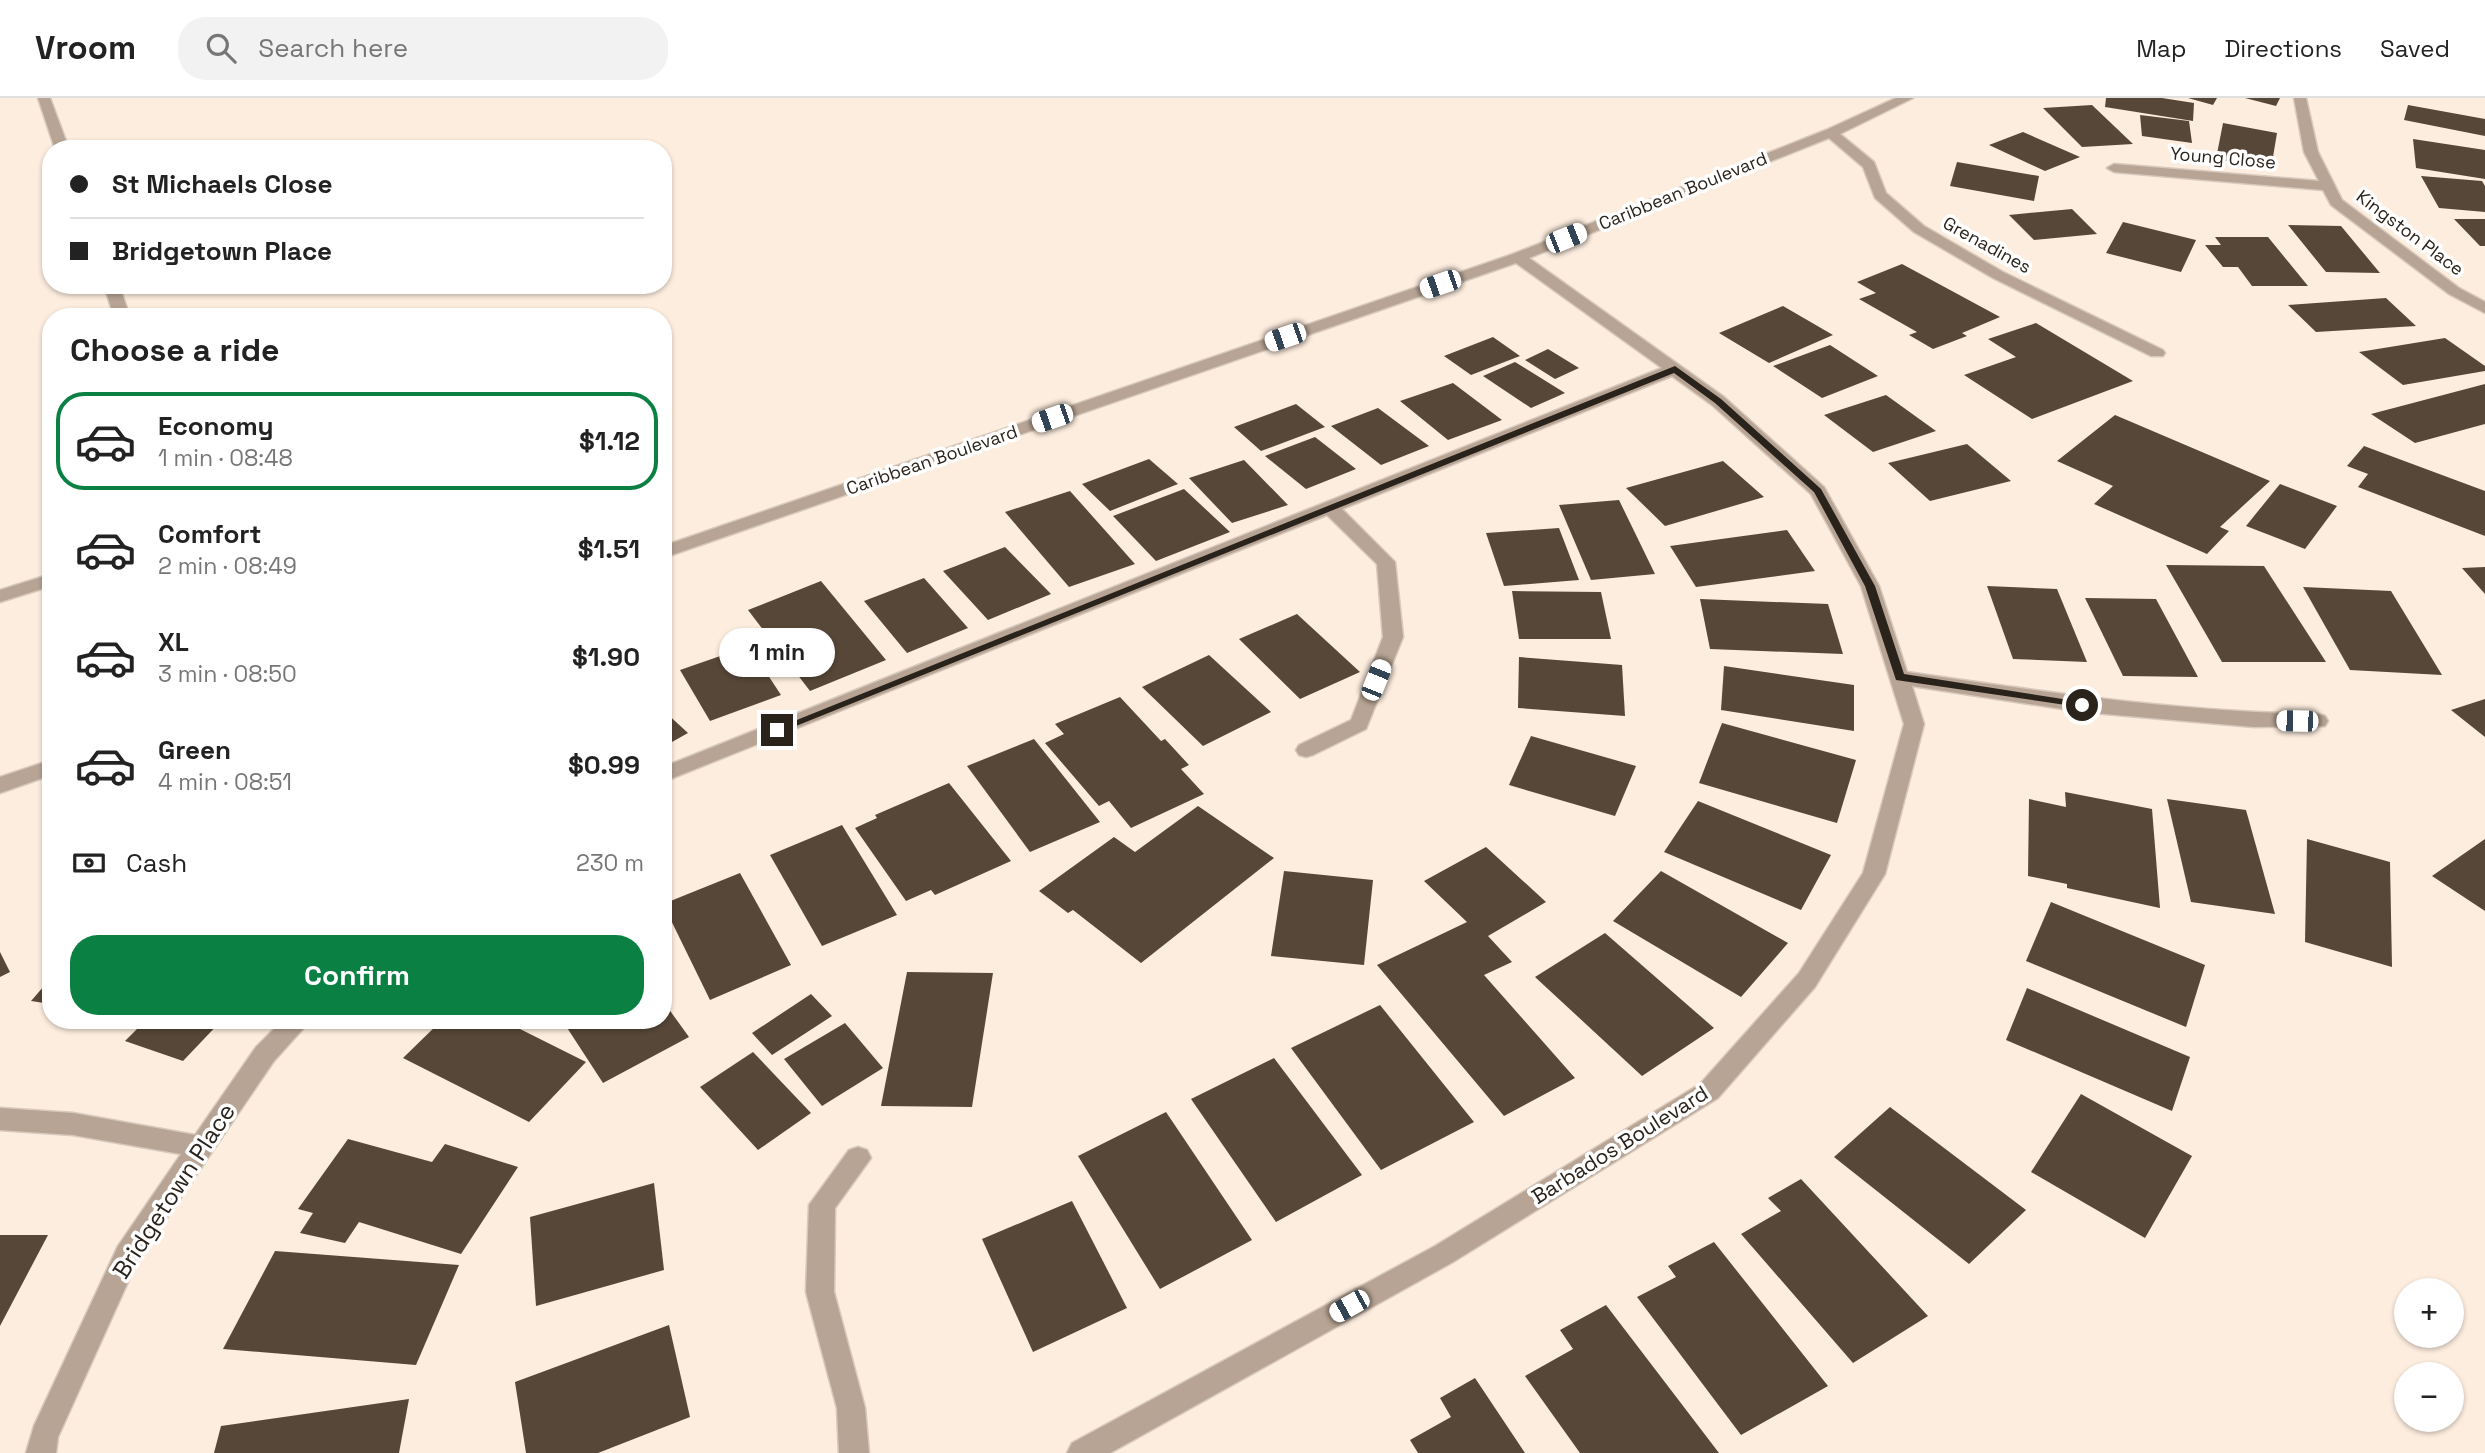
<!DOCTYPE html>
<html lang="en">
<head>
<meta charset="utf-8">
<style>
	:root { --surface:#fff; --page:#f2f2f2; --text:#222; --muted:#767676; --line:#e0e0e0; --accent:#0b8043 }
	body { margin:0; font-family:"Space Grotesk",sans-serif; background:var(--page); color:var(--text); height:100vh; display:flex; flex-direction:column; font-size:26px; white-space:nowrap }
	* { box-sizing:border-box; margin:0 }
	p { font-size:23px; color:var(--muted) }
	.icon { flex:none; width:38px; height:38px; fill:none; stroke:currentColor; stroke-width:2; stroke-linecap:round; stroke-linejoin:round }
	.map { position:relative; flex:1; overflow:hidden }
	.panel { position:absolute; left:42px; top:210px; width:630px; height:721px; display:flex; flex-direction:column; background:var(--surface); border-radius:28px; box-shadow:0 2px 5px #0004 }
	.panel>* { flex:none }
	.hud { position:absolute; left:42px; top:42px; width:630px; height:154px; border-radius:28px; box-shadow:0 2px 5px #0004; display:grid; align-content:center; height:154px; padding:0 28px; background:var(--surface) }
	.buttons { position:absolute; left:2394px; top:1180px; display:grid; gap:14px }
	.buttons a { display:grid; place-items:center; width:70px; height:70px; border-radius:50%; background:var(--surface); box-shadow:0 2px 5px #0004; font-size:35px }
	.end { position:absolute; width:32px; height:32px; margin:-16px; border:9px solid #2a231c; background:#fff; box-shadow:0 0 0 4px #fff }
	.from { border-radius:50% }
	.bubble { position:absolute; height:49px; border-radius:24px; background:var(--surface); box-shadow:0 2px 5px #0004; font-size:23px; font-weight:700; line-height:49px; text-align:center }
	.car { position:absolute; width:21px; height:42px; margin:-21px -10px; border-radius:9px; box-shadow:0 0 5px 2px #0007; background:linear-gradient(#fff 24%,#345 0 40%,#fff 0 76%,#345 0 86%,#fff 0) }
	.hud b { display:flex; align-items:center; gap:24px; height:66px; font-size:26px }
	.hud b+b { border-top:2px solid var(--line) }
	.hud i { width:18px; height:18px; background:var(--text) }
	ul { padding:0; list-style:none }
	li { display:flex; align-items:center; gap:21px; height:98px; margin:0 14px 10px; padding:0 14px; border:4px solid transparent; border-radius:28px }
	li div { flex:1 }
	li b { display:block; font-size:26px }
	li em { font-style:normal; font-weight:700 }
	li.current { border-color:var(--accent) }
	li>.icon { width:63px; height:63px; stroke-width:1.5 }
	h2 { padding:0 28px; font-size:32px; line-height:84px }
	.pay { display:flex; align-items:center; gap:18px; height:77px; padding:0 28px; font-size:26px }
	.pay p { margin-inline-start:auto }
	.button { display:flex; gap:14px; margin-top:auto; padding:14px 28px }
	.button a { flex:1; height:80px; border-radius:28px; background:var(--accent); color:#fff; font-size:28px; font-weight:700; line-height:80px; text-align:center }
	header { display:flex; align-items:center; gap:42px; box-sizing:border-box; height:98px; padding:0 35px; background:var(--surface); border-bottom:2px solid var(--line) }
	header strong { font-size:33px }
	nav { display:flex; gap:38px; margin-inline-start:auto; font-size:24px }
	.search { width:490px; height:63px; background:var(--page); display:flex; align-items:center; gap:18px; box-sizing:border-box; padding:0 24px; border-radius:28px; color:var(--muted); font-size:26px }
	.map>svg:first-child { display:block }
	.building { fill:#574738 }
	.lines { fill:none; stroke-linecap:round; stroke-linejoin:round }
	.street-casing { stroke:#d7c9bc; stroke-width:3 }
	.street { fill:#b7a494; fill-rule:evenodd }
	.route { fill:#2a231c }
	.labels { text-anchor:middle; stroke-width:7; stroke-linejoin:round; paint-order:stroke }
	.far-street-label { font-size:18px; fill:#2a231c; stroke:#fff }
	.street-label { font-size:21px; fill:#2a231c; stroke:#fff }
	.near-street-label { font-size:24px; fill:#2a231c; stroke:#fff }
</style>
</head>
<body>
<header>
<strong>Vroom</strong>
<div class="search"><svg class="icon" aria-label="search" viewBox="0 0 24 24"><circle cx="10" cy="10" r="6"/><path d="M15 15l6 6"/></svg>Search here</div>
<nav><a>Map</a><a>Directions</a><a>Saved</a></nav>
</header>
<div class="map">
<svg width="2485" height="1355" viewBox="0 0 2485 1355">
	<rect width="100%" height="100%" fill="#fdeddf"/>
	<!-- building -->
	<g class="building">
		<path d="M2106,0H2162L2194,5L2193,23L2105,9Z"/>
		<path d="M2188,0H2217L2213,7Z"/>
		<path d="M2245,0H2280L2276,8Z"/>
		<path d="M2092,7L2133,46L2082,49L2043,10Z"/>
		<path d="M2408,7L2485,21V38L2404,22Z"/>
		<path d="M2140,17L2189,23L2192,45L2142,38Z"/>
		<path d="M2223,25L2277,35L2271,71L2216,61Z"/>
		<path d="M2023,34L2080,59L2045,73L1989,47Z"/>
		<path d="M2413,41L2485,52V81L2416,70Z"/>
		<path d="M1957,64L2039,78L2034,103L1950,88Z"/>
		<path d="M2421,78L2482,83L2485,88V114L2439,110Z"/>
		<path d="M2072,111L2097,136L2034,142L2009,117Z"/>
		<path d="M2454,121H2485V148H2480Z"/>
		<path d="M2123,124L2196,142L2181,174L2106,155Z"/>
		<path d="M2288,127L2341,128L2380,175L2326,174Z"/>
		<path d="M2215,139H2268L2308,188H2252L2238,169H2223L2205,147H2221Z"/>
		<path d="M1902,166L2000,219L1962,235L1967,238L1933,251L1909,237L1917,234L1859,201L1876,195L1857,184Z"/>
		<path d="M2386,200L2416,228L2316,234L2288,207Z"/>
		<path d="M1783,208L1833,237L1769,265L1719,235Z"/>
		<path d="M2036,225L2133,283L2032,321L1964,277L2016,259L1988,241Z"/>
		<path d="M1493,239L1520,258L1471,277L1444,258Z"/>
		<path d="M2445,240L2485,268V273L2403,287L2359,254Z"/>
		<path d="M1830,247L1878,278L1822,300L1773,268Z"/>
		<path d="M1548,251L1579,270L1555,281L1525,262Z"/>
		<path d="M1515,264L1565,295L1531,310L1483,278Z"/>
		<path d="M1453,285L1502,322L1448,342L1400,303Z"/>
		<path d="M2485,286V326L2415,345L2371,316Z"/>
		<path d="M1886,297L1936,333L1873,354L1824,317Z"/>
		<path d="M1296,306L1325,329L1261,353L1234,329Z"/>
		<path d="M1378,310L1429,348L1381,367L1331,328Z"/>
		<path d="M2115,317L2270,383L2220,429L2229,433L2207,456L2094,406L2113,388L2057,363Z"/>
		<path d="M1315,339L1356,371L1306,391L1265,358Z"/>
		<path d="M1967,346L2011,383L1930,403L1888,365Z"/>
		<path d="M2364,348L2485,393V438L2358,389L2368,376L2347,368Z"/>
		<path d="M1149,361L1178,386L1110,413L1082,386Z"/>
		<path d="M1244,362L1288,407L1232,425L1189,380Z"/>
		<path d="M1723,363L1764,399L1665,428L1626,390Z"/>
		<path d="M2280,386L2337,408L2305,451L2246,428Z"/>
		<path d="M1184,391L1230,434L1156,463L1113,418Z"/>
		<path d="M1070,393L1135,466L1069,489L1005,414Z"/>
		<path d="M1619,402L1655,476L1591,482L1559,407Z"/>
		<path d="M1559,430L1579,482L1504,488L1486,435Z"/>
		<path d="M1787,432L1815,473L1696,489L1670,448Z"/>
		<path d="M1005,449L1051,496L988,522L943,473Z"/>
		<path d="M2166,467L2264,468L2326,564H2222Z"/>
		<path d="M2485,469V496L2462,470Z"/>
		<path d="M924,480L968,530L907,555L864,503Z"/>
		<path d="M821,483L886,562L810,593L748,512Z"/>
		<path d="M1987,488L2057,491L2087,564L2013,561Z"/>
		<path d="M2303,489L2391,493L2442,577L2350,572Z"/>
		<path d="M1512,493L1601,494L1611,541H1519Z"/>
		<path d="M2085,500L2156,501L2198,579L2123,578Z"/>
		<path d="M1700,501L1828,506L1843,556L1710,551Z"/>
		<path d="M1297,516L1360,574L1300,601L1239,541Z"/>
		<path d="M749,548L781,597L710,623L680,572Z"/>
		<path d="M1209,557L1271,614L1203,648L1142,589Z"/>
		<path d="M1519,559L1622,567L1625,618L1518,610Z"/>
		<path d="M1724,568L1854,587V633L1721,612Z"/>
		<path d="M1120,599L1161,643L1165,641L1189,667L1181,671L1204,696L1131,730L1109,703L1099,708L1045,645L1064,636L1055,626Z"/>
		<path d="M2485,601V639L2451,612Z"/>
		<path d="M663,612L688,635L663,649Z"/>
		<path d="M1722,625L1856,662L1837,725L1699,685Z"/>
		<path d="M1531,638L1636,668L1615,718L1509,687Z"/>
		<path d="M1034,641L1100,724L1030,754L967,668Z"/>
		<path d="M949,685L1011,763L935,797L931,792L906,803L855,730L877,720L875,717Z"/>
		<path d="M2065,694L2152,711L2160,810L2067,790V786L2028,778L2029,701L2066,709Z"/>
		<path d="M2167,701L2246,712L2275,816L2191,804Z"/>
		<path d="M1698,703L1831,757L1801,812L1664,754Z"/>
		<path d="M1198,708L1274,760L1141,865L1073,812L1068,815L1039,793L1114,739L1135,754Z"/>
		<path d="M842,727L897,817L822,848L770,757Z"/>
		<path d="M2307,741L2390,764L2392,869L2305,844Z"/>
		<path d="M2485,741V813L2432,778Z"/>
		<path d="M1486,749L1546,804L1488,838L1512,864L1484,877L1575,980L1504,1018L1377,867L1467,824L1424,783Z"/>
		<path d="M1284,773L1373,782L1364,867L1271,858Z"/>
		<path d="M1661,773L1788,845L1741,899L1613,823Z"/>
		<path d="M740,775L791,867L710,902L663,806Z"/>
		<path d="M2051,804L2205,867L2186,929L2026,863Z"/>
		<path d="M1605,835L1714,930L1642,978L1535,879Z"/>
		<path d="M0,854L10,874L0,879Z"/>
		<path d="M907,874L993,875L972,1009L881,1008Z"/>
		<path d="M51,880V906L31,903Z"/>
		<path d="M2027,890L2190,959L2172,1013L2006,942Z"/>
		<path d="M811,896L832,918L772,957L752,935Z"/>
		<path d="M663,903L689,939L603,985L562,922H663Z"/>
		<path d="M1380,907L1474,1024L1381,1072L1291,950Z"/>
		<path d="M146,922H222L183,963L125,943Z"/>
		<path d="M442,922H502L586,964L529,1024L403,960Z"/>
		<path d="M845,925L883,970L822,1008L784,961Z"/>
		<path d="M753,954L811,1015L758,1052L700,989Z"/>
		<path d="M1274,960L1362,1077L1276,1124L1191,1001Z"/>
		<path d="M2081,996L2192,1058L2145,1140L2031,1074Z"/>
		<path d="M1890,1009L2026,1112L1969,1166L1834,1059Z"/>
		<path d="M1166,1014L1252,1142L1160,1191L1078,1058Z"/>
		<path d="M348,1041L432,1064L445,1046L518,1069L461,1156L359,1124L345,1145L300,1135L313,1115L298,1111Z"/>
		<path d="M1801,1081L1928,1218L1853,1265L1741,1136L1781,1113L1768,1100Z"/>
		<path d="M654,1085L664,1172L536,1208L530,1119Z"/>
		<path d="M1072,1103L1127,1210L1033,1254L982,1141Z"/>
		<path d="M0,1137H48L0,1228Z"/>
		<path d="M1714,1144L1828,1288L1741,1337L1637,1199L1676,1179L1668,1168Z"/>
		<path d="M275,1153L459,1167L416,1267L223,1251Z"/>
		<path d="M1606,1207L1719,1355H1580L1525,1278L1573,1251L1560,1232Z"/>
		<path d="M669,1227L690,1319L598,1355H526L515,1284Z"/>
		<path d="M1475,1280L1525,1355H1418L1410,1342L1451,1319L1440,1300Z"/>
		<path d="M409,1301L399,1355H214L221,1328Z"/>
	</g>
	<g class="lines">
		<defs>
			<g id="street">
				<path d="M38,0H50L69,51H55Z"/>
				<path d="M1896,0H1913L1840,36L1874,64L1886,95L1924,128L2003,174L2163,252L2165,255L2163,258H2151L1993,180L1914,134L1875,100L1863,69L1829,40L1529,160L1724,299L1824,389L1879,488L1907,574C2044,594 2180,614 2318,616L2325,618L2328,623L2325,628L2254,629L2082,614L1912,588L1924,626L1885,776L1815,889L1718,1000L1453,1164L1110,1355H1067L1072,1345L1435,1148L1700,986L1799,875L1863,775L1904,626L1861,488L1811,396L1712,307L1672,278L1342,411L1395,464L1403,539L1366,631L1313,657L1306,659L1299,657L1296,652L1299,647L1351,622L1383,539L1377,466L1327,417L663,684V669L1662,270L1516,165L663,460V448L1513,156L1826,32Z"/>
				<path d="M2294,0H2306L2318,54L2342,102L2459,190L2485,204V215L2449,196L2331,107L2323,92L2114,74L2107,70L2114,66L2319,83L2304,54Z"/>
				<path d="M104,187H119L130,219H114Z"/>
				<path d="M51,476V488L0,504V492Z"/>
				<path d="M51,662V677L0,695V679Z"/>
				<path d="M283,922H311L274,963L137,1164L58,1339L56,1355H26L34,1328L118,1148L181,1056L73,1037L0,1032V1010L73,1015L195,1037L256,949Z"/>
				<path d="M858,1049L867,1052L871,1060L835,1110L834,1194L865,1310L869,1355H839L837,1310L806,1194L809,1107L849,1052Z"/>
			</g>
		</defs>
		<!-- street casing -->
		<use href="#street" class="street-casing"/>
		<!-- street -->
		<use href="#street" class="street"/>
	</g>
	<!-- route -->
	<path class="route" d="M1675,268L1721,301L1821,391L1875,488L1904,576L2082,604L2087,607L2086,610L1896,582L1865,488L1814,394L1715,305L1674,275L781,634L777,636L772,632Z"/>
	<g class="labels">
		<!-- far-street labels -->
		<g class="far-street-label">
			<text transform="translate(2223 60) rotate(5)" y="6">Young Close</text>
			<text transform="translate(1683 93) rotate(-22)" y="6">Caribbean Boulevard</text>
			<text transform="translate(2410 135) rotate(37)" y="6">Kingston Place</text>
			<text transform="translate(1987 147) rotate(29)" y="6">Grenadines</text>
			<text transform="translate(932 362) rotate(-19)" y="6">Caribbean Boulevard</text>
		</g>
		<!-- street labels -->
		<g class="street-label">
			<text transform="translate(1620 1047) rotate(-32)" y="7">Barbados Boulevard</text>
		</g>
		<!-- near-street labels -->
		<g class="near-street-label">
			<text transform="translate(174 1093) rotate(-57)" y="8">Bridgetown Place</text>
		</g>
	</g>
</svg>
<div class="buttons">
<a>+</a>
<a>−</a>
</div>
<i class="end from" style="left:2082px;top:607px"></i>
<i class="end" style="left:777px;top:632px"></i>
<div class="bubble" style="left:719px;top:530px;width:116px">1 min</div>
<i class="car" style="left:1566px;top:140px;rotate:68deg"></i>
<i class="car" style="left:1440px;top:186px;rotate:251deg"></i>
<i class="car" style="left:1285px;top:239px;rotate:251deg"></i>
<i class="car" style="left:1052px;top:320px;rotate:251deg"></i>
<i class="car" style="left:1376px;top:582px;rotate:22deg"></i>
<i class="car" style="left:2297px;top:623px;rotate:271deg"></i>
<i class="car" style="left:1349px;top:1208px;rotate:241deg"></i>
<div class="hud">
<b><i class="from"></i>St Michaels Close</b>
<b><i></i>Bridgetown Place</b>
</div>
<section class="panel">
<h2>Choose a ride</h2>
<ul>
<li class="current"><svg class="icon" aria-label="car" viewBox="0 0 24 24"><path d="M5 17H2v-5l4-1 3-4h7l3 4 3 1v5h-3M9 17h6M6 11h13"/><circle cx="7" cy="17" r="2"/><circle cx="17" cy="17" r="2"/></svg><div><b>Economy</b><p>1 min · 08:48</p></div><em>$1.12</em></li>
<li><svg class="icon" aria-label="car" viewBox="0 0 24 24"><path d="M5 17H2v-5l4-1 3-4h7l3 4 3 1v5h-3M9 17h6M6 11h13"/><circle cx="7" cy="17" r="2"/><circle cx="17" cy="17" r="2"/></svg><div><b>Comfort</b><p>2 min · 08:49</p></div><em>$1.51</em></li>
<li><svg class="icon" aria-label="car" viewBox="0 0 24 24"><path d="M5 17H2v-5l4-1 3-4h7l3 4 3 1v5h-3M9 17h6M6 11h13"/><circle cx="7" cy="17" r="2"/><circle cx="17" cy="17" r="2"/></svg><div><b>XL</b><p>3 min · 08:50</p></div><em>$1.90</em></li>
<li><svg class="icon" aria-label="car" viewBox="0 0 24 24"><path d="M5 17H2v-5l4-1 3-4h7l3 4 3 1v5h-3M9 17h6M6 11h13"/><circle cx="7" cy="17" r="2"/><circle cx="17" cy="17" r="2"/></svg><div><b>Green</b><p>4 min · 08:51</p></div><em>$0.99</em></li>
</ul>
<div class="pay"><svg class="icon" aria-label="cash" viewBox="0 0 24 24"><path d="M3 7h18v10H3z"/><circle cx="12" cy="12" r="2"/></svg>Cash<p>230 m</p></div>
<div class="button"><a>Confirm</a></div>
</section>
</div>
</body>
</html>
